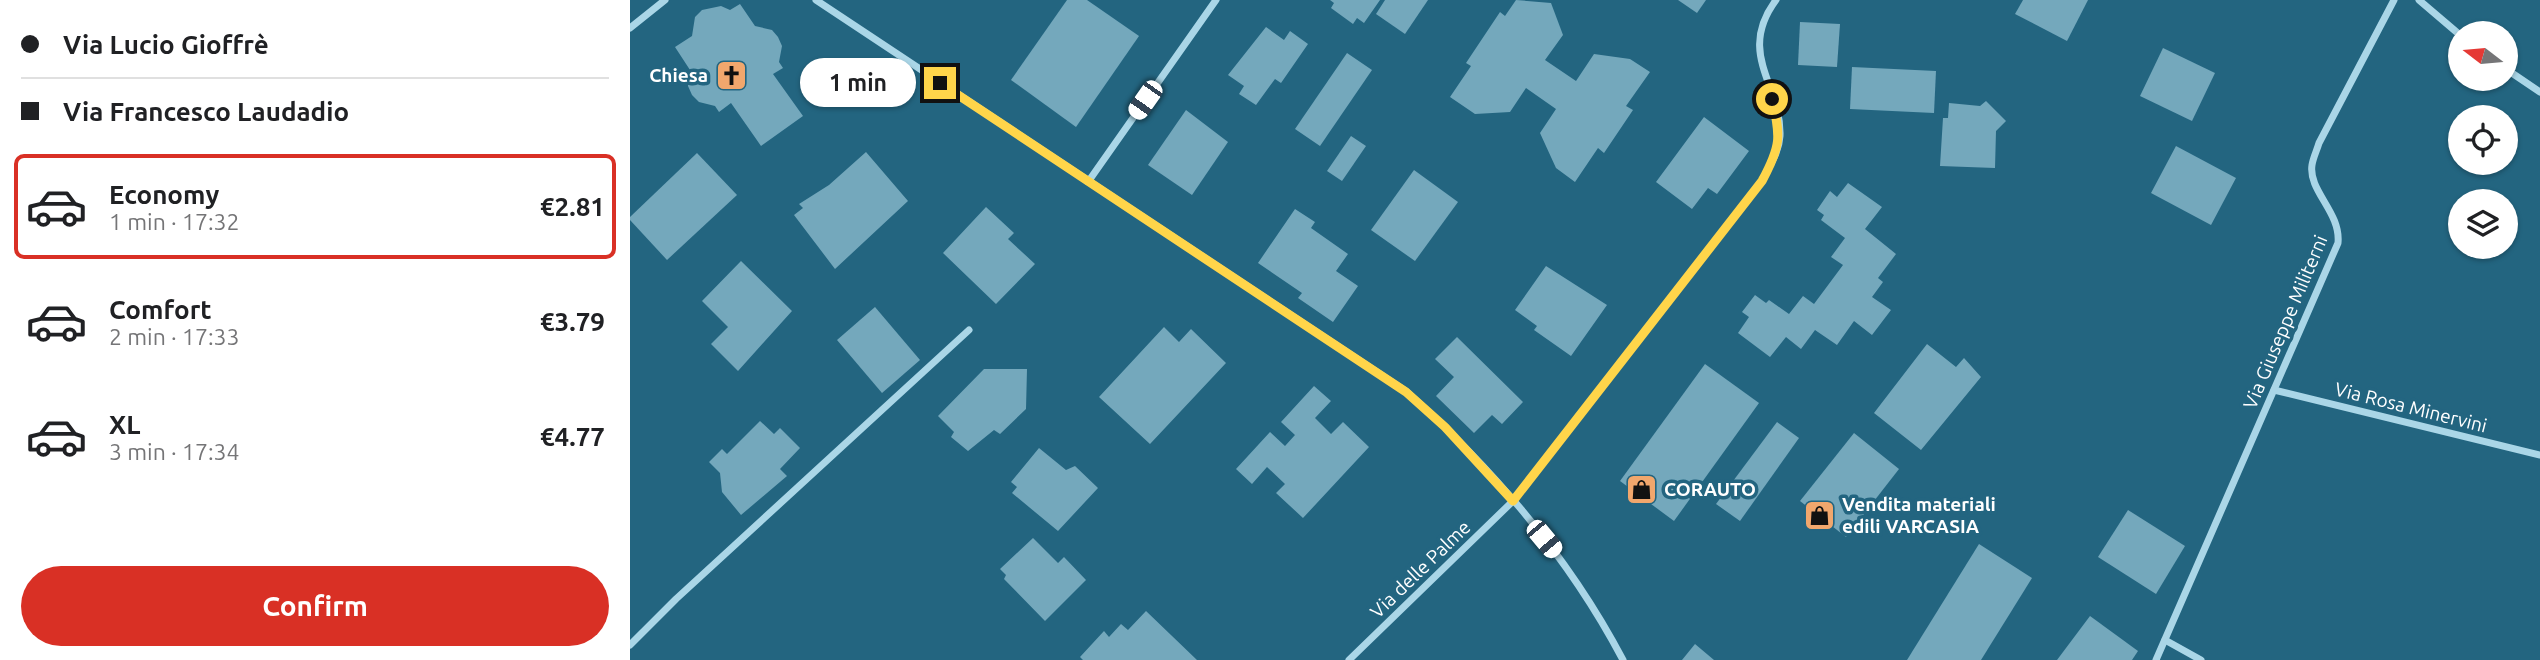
<!DOCTYPE html>
<html lang="en">
<head>
<meta charset="utf-8">
<style>
	:root { --surface:#fff; --page:#f6f6f6; --text:#202124; --muted:#757577; --line:#e0e0e0; --accent:#d93025 }
	body { margin:0; font-family:Ubuntu,sans-serif; background:var(--page); color:var(--text); height:100vh; display:flex; flex-direction:column; font-size:26px; white-space:nowrap }
	* { box-sizing:border-box; margin:0 }
	p { font-size:23px; color:var(--muted) }
	.icon { flex:none; width:38px; height:38px; fill:none; stroke:currentColor; stroke-width:2; stroke-linecap:round; stroke-linejoin:round }
	.map { position:relative; flex:1; overflow:hidden }
	.panel { display:flex; flex-direction:column; background:var(--surface); width:630px }
	.panel>* { flex:none }
	.top-card { display:grid; align-content:center; height:154px; padding:0 21px; background:var(--surface) }
	.needle { width:46px; rotate:286deg }
	.fabs { position:absolute; left:1818px; top:21px; display:grid; gap:14px }
	.fabs a { display:grid; place-items:center; width:70px; height:70px; border-radius:50%; background:var(--surface); box-shadow:0 2px 5px #0004; font-size:35px }
	.end { position:absolute; width:32px; height:32px; margin:-16px; border:9px solid #ffd54a; background:#111; box-shadow:0 0 0 4px #111 }
	.from { border-radius:50% }
	.bubble { position:absolute; height:49px; border-radius:24px; background:var(--surface); box-shadow:0 2px 5px #0004; font-size:23px; font-weight:700; line-height:49px; text-align:center }
	.car { position:absolute; width:21px; height:42px; margin:-21px -10px; border-radius:9px; box-shadow:0 0 5px 2px #0007; background:linear-gradient(#fff 24%,#345 0 40%,#fff 0 76%,#345 0 86%,#fff 0) }
	.top-card b { display:flex; align-items:center; gap:24px; height:66px; font-size:26px }
	.top-card b+b { border-top:2px solid var(--line) }
	.top-card i { width:18px; height:18px; background:var(--text) }
	ul { padding:0; list-style:none }
	li { display:flex; align-items:center; gap:21px; height:105px; margin:0 14px 10px; padding:0 7px; border:4px solid transparent; border-radius:10px }
	li div { flex:1 }
	li b { display:block; font-size:26px }
	li em { font-style:normal; font-weight:700 }
	li.current { border-color:var(--accent) }
	li>.icon { width:63px; height:63px; stroke-width:1.5 }
	.button { display:flex; gap:14px; margin-top:auto; padding:14px 21px }
	.button a { flex:1; height:80px; border-radius:42px; background:var(--accent); color:#fff; font-size:28px; font-weight:700; line-height:80px; text-align:center }
	main { display:flex; flex:1; min-height:0 }
	.map>svg:first-child { display:block }
	.building { fill:#74a8bc }
	.lines { fill:none; stroke-linecap:round; stroke-linejoin:round }
	.minor { stroke:#aad6e7; stroke-width:7 }
	.route { stroke:#ffd54a; stroke-width:9 }
	.labels { text-anchor:middle; stroke-width:7; stroke-linejoin:round; paint-order:stroke }
	.poi-label { font-size:19px; font-weight:bold; fill:#fff; stroke:#236580; text-anchor:start }
	.street-label { font-size:19px; fill:#fff; stroke:#236580 }
</style>
</head>
<body>
<main>
<section class="panel">
<div class="top-card">
<b><i class="from"></i>Via Lucio Gioffrè</b>
<b><i></i>Via Francesco Laudadio</b>
</div>
<ul>
<li class="current"><svg class="icon" aria-label="car" viewBox="0 0 24 24"><path d="M5 17H2v-5l4-1 3-4h7l3 4 3 1v5h-3M9 17h6M6 11h13"/><circle cx="7" cy="17" r="2"/><circle cx="17" cy="17" r="2"/></svg><div><b>Economy</b><p>1 min · 17:32</p></div><em>€2.81</em></li>
<li><svg class="icon" aria-label="car" viewBox="0 0 24 24"><path d="M5 17H2v-5l4-1 3-4h7l3 4 3 1v5h-3M9 17h6M6 11h13"/><circle cx="7" cy="17" r="2"/><circle cx="17" cy="17" r="2"/></svg><div><b>Comfort</b><p>2 min · 17:33</p></div><em>€3.79</em></li>
<li><svg class="icon" aria-label="car" viewBox="0 0 24 24"><path d="M5 17H2v-5l4-1 3-4h7l3 4 3 1v5h-3M9 17h6M6 11h13"/><circle cx="7" cy="17" r="2"/><circle cx="17" cy="17" r="2"/></svg><div><b>XL</b><p>3 min · 17:34</p></div><em>€4.77</em></li>
</ul>
<div class="button"><a>Confirm</a></div>
</section>
<div class="map">
<svg width="1910" height="660" viewBox="0 0 1910 660">
	<rect width="100%" height="100%" fill="#236580"/>
	<!-- building -->
	<g class="building">
		<path d="M437,0H457L509,36L446,127L381,80Z"/>
		<path d="M700,0H750L734,23L727,18L723,24L701,8L704,3Z"/>
		<path d="M755,0H798L775,34L746,14Z"/>
		<path d="M886,0L921,3L933,35L915,60L946,81L964,54L1000,59L1020,72L996,106L1003,110L974,153L968,148L945,182L926,168L910,133L926,109L896,88L880,112L845,114L820,97L841,66L836,63L870,12L875,16Z"/>
		<path d="M1048,0H1076L1067,13Z"/>
		<path d="M1393,0H1458L1437,41L1385,14Z"/>
		<path d="M110,4L125,26L142,30L148,37L152,46L149,62L153,68L143,74L173,116L131,146L101,103L89,112L85,106L69,102L62,95L58,86L60,70L45,47L62,36L65,17L72,10L91,6L100,10Z"/>
		<path d="M1170,22L1210,24L1207,67L1168,65Z"/>
		<path d="M636,27L654,40L660,31L678,44L651,83L645,79L626,105L609,94L614,86L598,75Z"/>
		<path d="M1533,48L1585,73L1562,121L1510,96Z"/>
		<path d="M717,53L742,70L690,146L665,129Z"/>
		<path d="M1222,67L1306,71L1304,113L1220,109Z"/>
		<path d="M1356,101L1376,121L1366,131L1365,168L1310,166L1313,118H1318L1319,103L1350,106Z"/>
		<path d="M556,110L598,142L562,195L518,165Z"/>
		<path d="M1074,117L1119,151L1087,194L1078,188L1062,209L1026,182Z"/>
		<path d="M721,136L736,146L712,181L697,171Z"/>
		<path d="M1546,146L1606,178L1581,225L1521,193Z"/>
		<path d="M236,152L278,201L205,269L164,215L173,208L169,204L199,185Z"/>
		<path d="M67,153L107,195L37,260L0,220V217Z"/>
		<path d="M784,170L828,202L785,261L741,230Z"/>
		<path d="M1218,183L1252,207L1235,229L1266,254L1248,278L1253,282L1242,297L1261,310L1242,335L1224,321L1207,345L1185,330L1171,349L1156,337L1140,357L1108,333L1119,317L1112,312L1125,295L1136,303L1139,300L1159,314L1173,296L1184,304L1213,265L1201,257L1215,238L1191,220L1194,215L1187,210L1200,191L1207,197Z"/>
		<path d="M356,207L384,233L378,239L405,264L366,304L313,253Z"/>
		<path d="M665,209L685,222L681,228L718,254L706,271L728,286L703,322L668,298L672,293L628,263Z"/>
		<path d="M111,261L162,311L108,371L81,344L98,327L72,301Z"/>
		<path d="M916,266L977,305L941,356L904,330L907,326L885,310Z"/>
		<path d="M245,307L290,360L252,393L207,340Z"/>
		<path d="M534,327L549,342L561,329L596,363L520,444L469,397Z"/>
		<path d="M827,337L893,402L872,424L862,415L844,433L806,396L824,377L805,359Z"/>
		<path d="M1297,344L1326,367L1334,358L1351,377L1291,450L1244,413Z"/>
		<path d="M1075,364L1129,403L1044,521L990,481Z"/>
		<path d="M354,369H397L396,409L370,434L364,430L338,451L321,437L324,432L308,416Z"/>
		<path d="M684,386L701,401L685,418L701,434L713,422L739,447L673,518L646,493L655,484L637,467L622,484L606,469L640,432L655,446L665,435L651,422Z"/>
		<path d="M130,421L144,434L150,428L170,448L150,469L157,476L111,515L92,492L90,473L79,462L92,449L97,454Z"/>
		<path d="M1147,422L1169,438L1110,521L1086,504Z"/>
		<path d="M1224,433L1269,469L1216,537L1170,501Z"/>
		<path d="M409,448L436,470L445,466L468,488L428,531L382,493L387,487L381,482Z"/>
		<path d="M1498,510L1555,546L1526,594L1468,557Z"/>
		<path d="M403,538L428,563L434,557L456,580L415,621L374,579L376,575L370,569Z"/>
		<path d="M1349,544L1402,578L1351,660H1277Z"/>
		<path d="M516,611L567,660H453L450,657L474,631L479,637L491,624L498,630Z"/>
		<path d="M1460,616L1508,651L1502,660H1427Z"/>
		<path d="M1065,644L1084,660H1052Z"/>
	</g>
	<g class="lines">
		<!-- minor -->
		<g class="minor">
			<path d="M186,0L777,392C862,468 940,559 993,660"/>
			<path d="M1789,0L1830,35"/>
			<path d="M0,28L35,0"/>
			<path d="M1876,69L1910,92"/>
			<path d="M458,182L586,0"/>
			<path d="M1644,390L1910,455"/>
			<path d="M1535,640L1571,660"/>
			<path d="M0,645L46,599L339,330"/>
			<path d="M719,660L883,501L1132,181C1139,166 1149,153 1150,136C1152,85 1106,54 1146,0"/>
			<path d="M1526,660L1708,243C1711,212 1678,191 1682,165C1683,158 1687,150 1689,143L1764,0"/>
		</g>
	</g>
	<g class="lines">
		<!-- route -->
		<path class="route" d="M310,83L776,392L815,427L883,501L1132,181C1151,146 1151,137 1142,99"/>
	</g>
	<!-- icons -->
	<defs>
		<symbol id="church-square" viewBox="-11 -11 22 22"><rect x="-9" y="-9" width="18" height="18" rx="4" fill="#f1a76d" stroke="#236580"/><path d="M-1.2-6h2.4v3.5h3.3v2.4h-3.3V6h-2.4V-.1h-3.3v-2.4h3.3Z" fill="#111"/></symbol>
		<symbol id="shop-square" viewBox="-11 -11 22 22"><rect x="-9" y="-9" width="18" height="18" rx="4" fill="#f1a76d" stroke="#236580"/><path d="M-5-2.5h2.3a2.7 3.5 0 0 1 5.4 0H5L5.5 6h-11ZM-1.5-2.5h3a1.5 2.3 0 0 0-3 0Z" fill="#111"/></symbol>
	</defs>
	<g fill-rule="evenodd">
		<use href="#church-square" x="84" y="58" width="35" height="35"/>
		<use href="#shop-square" x="994" y="472" width="35" height="35"/>
		<use href="#shop-square" x="1172" y="498" width="35" height="35"/>
	</g>
	<g class="labels">
		<!-- poi labels -->
		<g class="poi-label">
			<text x="78" y="82" text-anchor="end">Chiesa</text>
			<text x="1034" y="496">CORAUTO</text>
			<text x="1212" y="511">Vendita materiali<tspan x="1212" dy="22">edili VARCASIA</tspan></text>
		</g>
		<!-- street labels -->
		<g class="street-label">
			<text transform="translate(1655 322) rotate(-67)" y="7">Via Giuseppe Militerni</text>
			<text transform="translate(1781 407) rotate(14)" y="7">Via Rosa Minervini</text>
			<text transform="translate(790 569) rotate(-44)" y="7">Via delle Palme</text>
		</g>
	</g>
</svg>
<div class="fabs">
<a><svg class="needle" viewBox="-14 -14 28 28"><path d="M0-13l5 13h-10z" fill="#e53935"/><path d="M0 13l5-13h-10z" fill="#757577"/></svg></a>
<a><svg class="icon" aria-label="locate" viewBox="0 0 24 24"><circle cx="12" cy="12" r="6"/><path d="M12 2v4M12 18v4M2 12h4M18 12h4"/></svg></a>
<a><svg class="icon" aria-label="layers" viewBox="0 0 24 24"><path d="M12 4l9 5-9 5-9-5zM3 14l9 5 9-5"/></svg></a>
</div>
<i class="end from" style="left:1142px;top:99px"></i>
<i class="end" style="left:310px;top:83px"></i>
<div class="bubble" style="left:170px;top:58px;width:116px">1 min</div>
<i class="car" style="left:515px;top:100px;rotate:215deg"></i>
<i class="car" style="left:914px;top:539px;rotate:140deg"></i>
</div>
</main>
</body>
</html>
